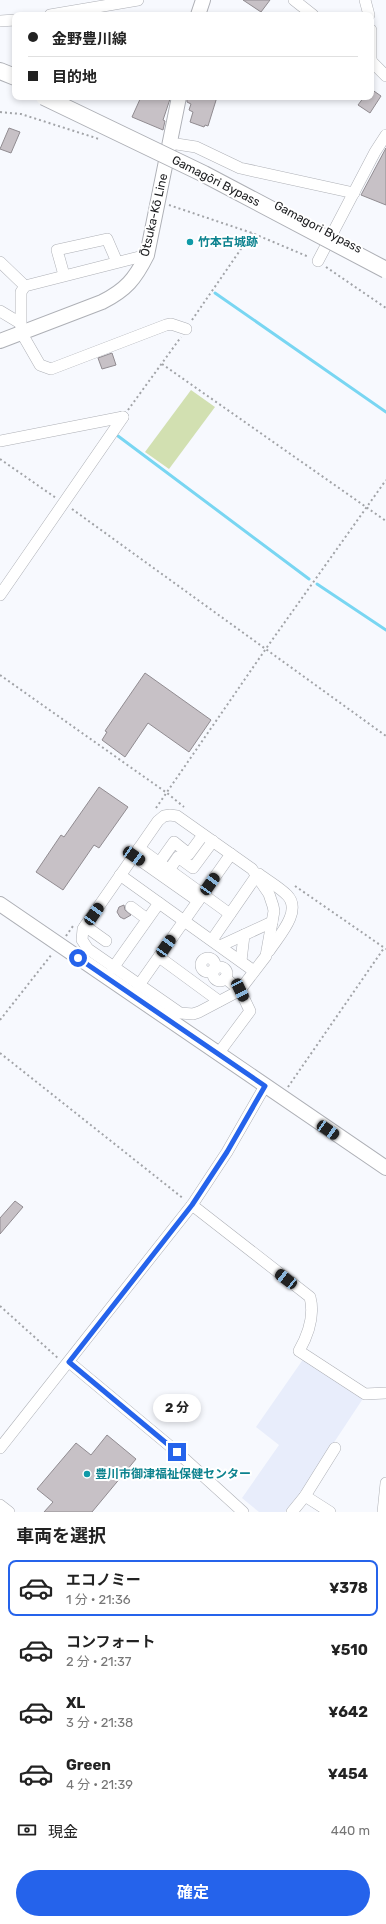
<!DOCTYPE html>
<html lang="ja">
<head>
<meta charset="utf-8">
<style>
	:root { --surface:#fff; --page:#f6f6f6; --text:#222; --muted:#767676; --line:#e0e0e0; --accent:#2563eb }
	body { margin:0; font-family:Rubik,"Noto Sans JP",sans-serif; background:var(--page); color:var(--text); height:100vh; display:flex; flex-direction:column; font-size:15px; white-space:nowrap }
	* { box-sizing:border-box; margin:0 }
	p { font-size:13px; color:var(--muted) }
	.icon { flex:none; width:22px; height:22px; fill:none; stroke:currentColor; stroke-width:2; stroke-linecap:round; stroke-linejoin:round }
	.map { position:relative; height:1512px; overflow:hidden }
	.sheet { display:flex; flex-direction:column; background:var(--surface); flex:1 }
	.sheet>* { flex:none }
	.top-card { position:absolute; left:12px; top:12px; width:362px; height:88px; border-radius:8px; box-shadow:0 2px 6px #0003; display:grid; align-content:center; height:88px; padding:0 16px; background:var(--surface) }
	.end { position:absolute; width:18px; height:18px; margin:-9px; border:5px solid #2563eb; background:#fff; box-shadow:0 0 0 2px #fff }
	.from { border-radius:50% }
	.bubble { position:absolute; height:28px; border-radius:14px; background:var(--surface); box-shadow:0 2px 6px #0003; font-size:13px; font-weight:700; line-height:28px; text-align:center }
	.car { position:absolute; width:12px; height:24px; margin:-12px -6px; border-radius:5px; box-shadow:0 0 3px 1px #0007; background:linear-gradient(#222 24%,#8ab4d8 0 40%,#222 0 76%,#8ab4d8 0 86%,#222 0) }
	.top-card b { display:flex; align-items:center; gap:14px; height:38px; font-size:15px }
	.top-card b+b { border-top:1px solid var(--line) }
	.top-card i { width:10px; height:10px; background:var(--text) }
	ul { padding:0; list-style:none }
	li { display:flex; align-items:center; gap:12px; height:56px; margin:0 8px 6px; padding:0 8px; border:2px solid transparent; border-radius:8px }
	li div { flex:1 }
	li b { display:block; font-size:15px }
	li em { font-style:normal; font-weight:700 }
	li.selected { border-color:var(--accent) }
	li>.icon { width:36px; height:36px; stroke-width:1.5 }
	h2 { padding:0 16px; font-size:18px; line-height:48px }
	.pay { display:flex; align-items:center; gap:10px; height:44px; padding:0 16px; font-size:15px }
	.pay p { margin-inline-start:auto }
	.primary-button { display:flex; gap:8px; margin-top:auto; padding:8px 16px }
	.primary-button a { flex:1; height:46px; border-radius:24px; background:var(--accent); color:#fff; font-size:16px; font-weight:700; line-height:46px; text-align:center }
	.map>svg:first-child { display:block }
	.built { fill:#e8edfb }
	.green { fill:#d2e0b1 }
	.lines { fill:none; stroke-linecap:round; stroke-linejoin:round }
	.stream { stroke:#79d6f2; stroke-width:3 }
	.building { fill:#c7c1c6; stroke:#918c91 }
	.minor-casing { stroke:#aeb0b6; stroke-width:12 }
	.major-casing { stroke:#aeb0b6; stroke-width:16 }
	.highway-casing { stroke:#aeb0b6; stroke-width:18 }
	.path { stroke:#a2a4a8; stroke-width:2; stroke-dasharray:2 3; stroke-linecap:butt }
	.minor { stroke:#fff; stroke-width:11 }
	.major { stroke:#fff; stroke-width:14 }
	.highway { stroke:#fff; stroke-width:16 }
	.highway-bridge-casing { stroke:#aeb0b6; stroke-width:18; stroke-linecap:butt }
	.highway-bridge { stroke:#fff; stroke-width:16 }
	.route { stroke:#2563eb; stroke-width:5 }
	.culture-dot { fill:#0f9aa8; stroke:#fff; stroke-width:1.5 }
	.labels { text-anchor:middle; stroke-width:4; stroke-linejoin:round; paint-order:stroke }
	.street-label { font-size:12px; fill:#202123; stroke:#fff }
	.culture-label { font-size:12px; font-weight:bold; fill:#0d838f; stroke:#fff; text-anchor:start }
</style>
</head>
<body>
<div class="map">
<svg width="386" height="1512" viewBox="0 0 386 1512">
	<rect width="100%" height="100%" fill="#f7f9fe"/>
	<!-- built -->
	<path class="built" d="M304,1358L364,1397L302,1491L285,1512H259L242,1498L279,1445L256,1427Z"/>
	<!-- green -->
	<path class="green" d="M191,390L215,407L169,469L145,452Z"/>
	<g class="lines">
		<!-- stream -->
		<g class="stream">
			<path d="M215,293L386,412"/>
			<path d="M118,436L309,579"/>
			<path d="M317,584L386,630"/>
		</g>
	</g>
	<!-- building -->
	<g class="building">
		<path d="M243,0H270L261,12Z"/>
		<path d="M371,89L381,96L370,113L358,105L364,97H371Z"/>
		<path d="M141,97H164L170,99L163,120L165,121L163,130L132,117Z"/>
		<path d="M187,97H217L208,126L205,125L204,127L190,122L193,112L189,110L191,104L187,102Z"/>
		<path d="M9,128L20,132L11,153L0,149Z"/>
		<path d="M386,148V205L361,195Z"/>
		<path d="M112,353L116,365L102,369L98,358Z"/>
		<path d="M145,673L211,720L189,752L148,723L125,757L102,740L107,732L105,731Z"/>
		<path d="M99,787L128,807L99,848L94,845L63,890L36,872L61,835L64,837Z"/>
		<path d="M124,905L125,910L131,915L124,919L120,917L117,912L119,907Z"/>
		<path d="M15,1201L23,1207L0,1234V1218Z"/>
		<path d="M107,1435L136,1459L92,1512H44L53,1502L37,1489L76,1443L91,1455Z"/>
	</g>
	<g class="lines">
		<defs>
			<g id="minor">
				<path d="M294,0L313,15"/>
				<path d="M365,0L369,15"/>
				<path d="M50,15L138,0"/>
				<path d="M0,21L15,20"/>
				<path d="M371,30V61"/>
				<path d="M371,61L386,76"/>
				<path d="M170,143L196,147L240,168L354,193"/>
				<path d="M147,255L25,286L21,292V332L40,365L51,369L166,325L171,324L186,329"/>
				<path d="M318,261L375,152L386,135"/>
				<path d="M0,262L25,286"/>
				<path d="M64,275L57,250L107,239L117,262"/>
				<path d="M0,311L20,323"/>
				<path d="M0,441L123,417"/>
				<path d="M0,595L123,417"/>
				<path d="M170,815L177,816L252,869L269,894L273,906L274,911L266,956L243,986L235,993L199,1012L193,1014L180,1013L88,949L82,940L83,929L158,821L164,816Z"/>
				<path d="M139,848L230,914"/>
				<path d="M134,856L198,901"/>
				<path d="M159,863L174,842L189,854L203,835"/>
				<path d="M169,870L178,857L193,868L213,841"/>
				<path d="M259,874C268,881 279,887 287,895C303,911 278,937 269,951"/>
				<path d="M120,875L254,971"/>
				<path d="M131,907L147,919"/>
				<path d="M85,926L106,941"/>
				<path d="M212,940L257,875"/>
				<path d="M220,946L272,922"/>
				<path d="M159,957L219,1001"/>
				<circle cx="208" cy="965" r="7"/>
				<path d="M241,961L244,935"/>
				<circle cx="220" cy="974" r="7"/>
				<path d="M113,968L159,903"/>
				<path d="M139,985L231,854"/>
				<path d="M218,1054L250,1011L240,990L225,978"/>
				<path d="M192,1205L310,1297C315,1316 308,1335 299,1351L365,1394L386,1393"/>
				<path d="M69,1362L177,1452L243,1512"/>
				<path d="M0,1448L192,1205L227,1152L265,1086"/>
				<path d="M305,1496L330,1512"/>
				<path d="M0,1505L9,1512"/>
				<path d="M292,1512L305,1496L335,1448"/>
				<path d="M383,1512L386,1483"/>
			</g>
			<g id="major">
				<path d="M198,15L203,0"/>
				<path d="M0,341L102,302C126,290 135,279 147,255L179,97"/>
				<path d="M0,904L386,1168"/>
			</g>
			<path id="highway" d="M0,71L15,77"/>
		</defs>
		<!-- minor casing -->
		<use href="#minor" class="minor-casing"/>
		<!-- major casing -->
		<use href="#major" class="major-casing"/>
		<!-- highway casing -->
		<use href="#highway" class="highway-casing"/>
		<!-- path -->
		<g class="path">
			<path d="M0,112L21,114L99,139"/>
			<path d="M169,205L252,233L309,257"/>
			<path d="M326,267L386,308"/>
			<path d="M192,320L252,233"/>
			<path d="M162,364L386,521"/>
			<path d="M128,410L181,337"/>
			<path d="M0,459L56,498"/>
			<path d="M72,509L386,736"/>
			<path d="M0,675L167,793L184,807"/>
			<path d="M156,808L265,650L386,480"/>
			<path d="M295,886L386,949"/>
			<path d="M66,936L73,926"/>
			<path d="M0,1020L52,954"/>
			<path d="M0,1053L184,1199"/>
			<path d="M288,1087L384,948"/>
			<path d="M0,1306L59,1359"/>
		</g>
		<!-- minor -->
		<use href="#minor" class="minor"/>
		<!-- major -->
		<use href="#major" class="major"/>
		<!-- highway -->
		<use href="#highway" class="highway"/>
		<defs>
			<path id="highway-bridge" d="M44,97L204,174L386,270"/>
		</defs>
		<!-- highway-bridge casing -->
		<use href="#highway-bridge" class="highway-bridge-casing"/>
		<!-- highway-bridge -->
		<use href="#highway-bridge" class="highway-bridge"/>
	</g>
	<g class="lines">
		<!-- route -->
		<path class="route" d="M78,958L265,1086L227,1152L192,1205L69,1362L177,1452"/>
	</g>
	<!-- markers -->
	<g class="culture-dot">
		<circle cx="190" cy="242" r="4"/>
		<circle cx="87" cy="1474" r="4"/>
	</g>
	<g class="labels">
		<!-- street labels -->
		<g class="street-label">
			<text transform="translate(216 181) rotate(27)" y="4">Gamagōri Bypass</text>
			<text transform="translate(154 215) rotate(-77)" y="4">Ōtsuka-Kō Line</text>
			<text transform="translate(318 227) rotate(28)" y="4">Gamagori Bypass</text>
		</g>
		<!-- culture labels -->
		<g class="culture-label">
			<text x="198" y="246">竹本古城跡</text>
			<text x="95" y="1478">豊川市御津福祉保健センター</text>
		</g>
	</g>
</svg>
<i class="end from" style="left:78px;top:958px"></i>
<i class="end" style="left:177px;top:1452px"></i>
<div class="bubble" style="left:153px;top:1394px;width:48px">2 分</div>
<i class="car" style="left:134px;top:856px;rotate:125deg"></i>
<i class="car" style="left:210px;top:884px;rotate:35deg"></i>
<i class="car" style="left:94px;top:914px;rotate:35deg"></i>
<i class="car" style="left:166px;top:946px;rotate:35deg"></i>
<i class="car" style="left:240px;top:990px;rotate:154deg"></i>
<i class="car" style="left:328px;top:1130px;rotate:124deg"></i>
<i class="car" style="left:286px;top:1279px;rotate:308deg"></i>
<div class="top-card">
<b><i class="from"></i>金野豊川線</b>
<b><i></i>目的地</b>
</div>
</div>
<section class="sheet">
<h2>車両を選択</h2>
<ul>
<li class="selected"><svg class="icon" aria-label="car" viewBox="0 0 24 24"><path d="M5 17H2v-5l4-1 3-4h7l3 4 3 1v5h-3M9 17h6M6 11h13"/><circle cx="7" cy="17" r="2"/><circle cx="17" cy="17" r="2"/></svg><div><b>エコノミー</b><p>1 分 · 21:36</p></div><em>¥378</em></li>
<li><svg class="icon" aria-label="car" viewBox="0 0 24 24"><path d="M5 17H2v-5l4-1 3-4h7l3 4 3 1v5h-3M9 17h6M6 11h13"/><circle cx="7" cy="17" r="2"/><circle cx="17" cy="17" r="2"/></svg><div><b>コンフォート</b><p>2 分 · 21:37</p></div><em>¥510</em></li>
<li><svg class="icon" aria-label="car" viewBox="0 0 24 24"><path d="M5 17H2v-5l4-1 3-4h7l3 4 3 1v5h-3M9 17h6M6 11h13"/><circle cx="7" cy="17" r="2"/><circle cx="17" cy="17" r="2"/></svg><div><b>XL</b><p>3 分 · 21:38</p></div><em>¥642</em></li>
<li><svg class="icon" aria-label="car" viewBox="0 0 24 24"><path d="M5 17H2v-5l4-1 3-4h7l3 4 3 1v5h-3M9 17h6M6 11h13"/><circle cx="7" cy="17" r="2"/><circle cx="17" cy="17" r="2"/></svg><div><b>Green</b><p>4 分 · 21:39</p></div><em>¥454</em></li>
</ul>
<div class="pay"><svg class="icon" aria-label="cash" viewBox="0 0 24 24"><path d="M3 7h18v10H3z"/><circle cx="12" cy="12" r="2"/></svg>現金<p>440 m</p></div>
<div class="primary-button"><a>確定</a></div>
</section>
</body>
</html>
